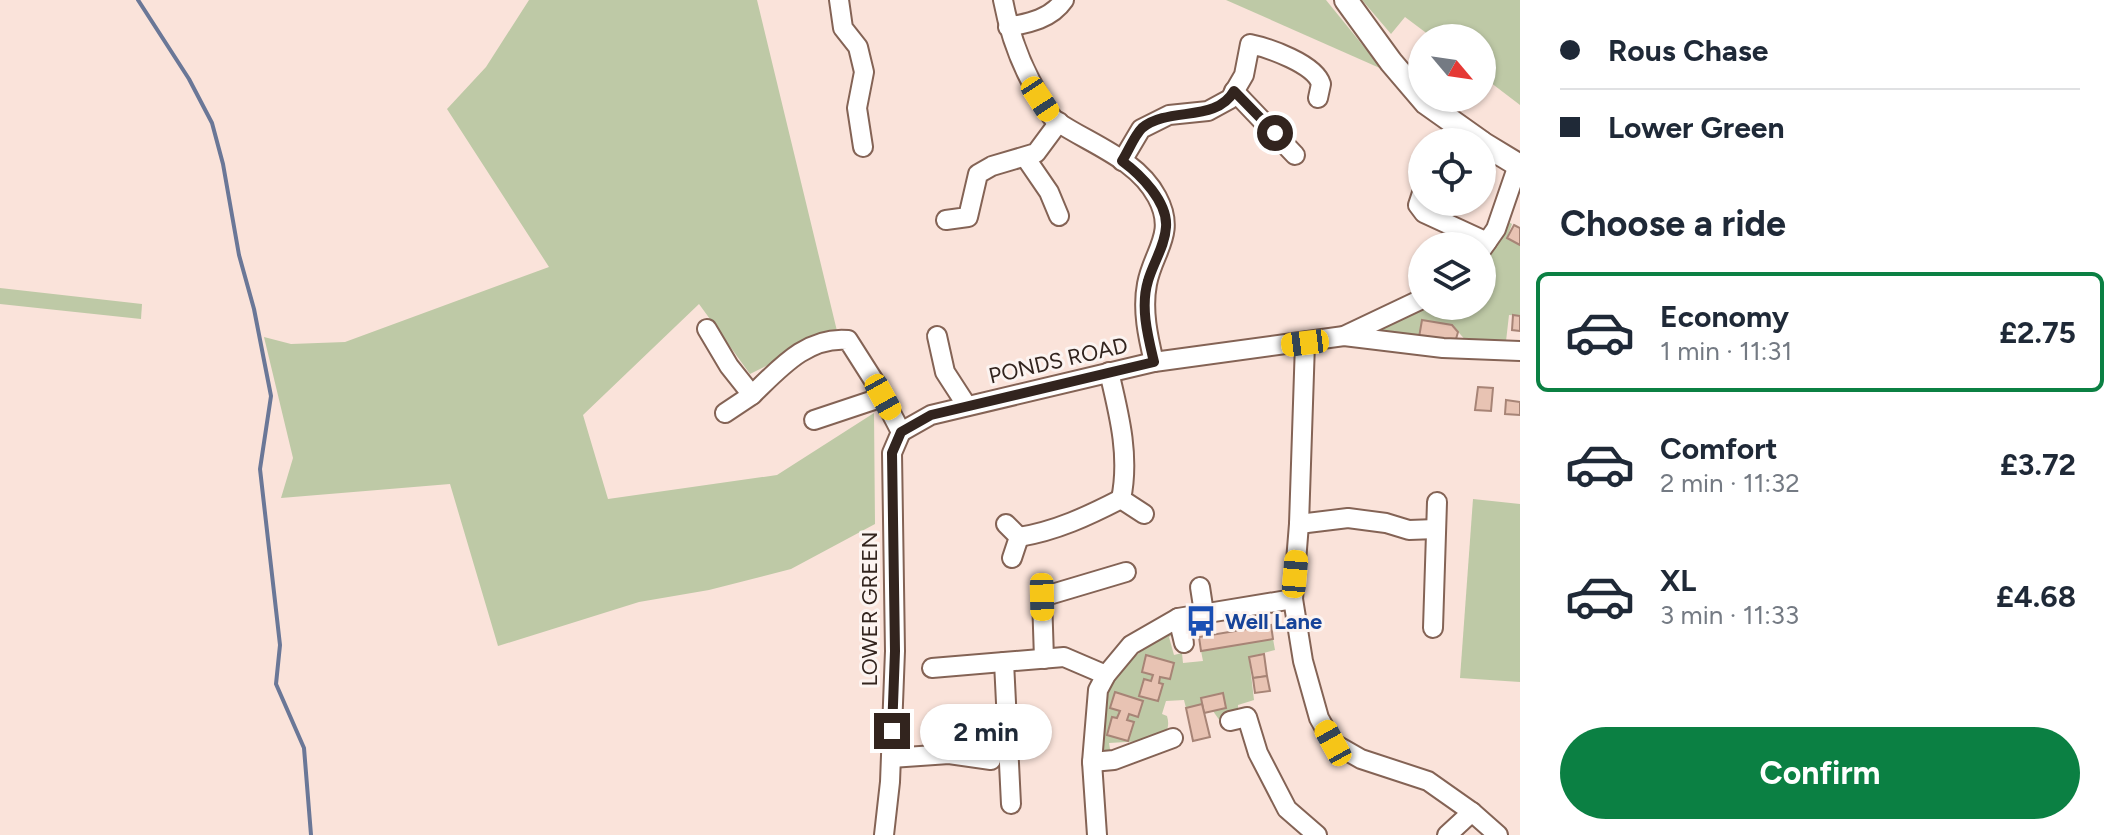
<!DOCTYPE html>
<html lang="en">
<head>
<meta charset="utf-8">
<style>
	:root { --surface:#fff; --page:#f6f6f7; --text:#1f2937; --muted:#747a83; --line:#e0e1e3; --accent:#0b8043 }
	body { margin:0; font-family:Figtree,sans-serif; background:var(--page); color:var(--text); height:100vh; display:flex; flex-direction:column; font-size:30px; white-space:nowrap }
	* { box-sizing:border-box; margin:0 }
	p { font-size:26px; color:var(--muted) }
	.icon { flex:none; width:44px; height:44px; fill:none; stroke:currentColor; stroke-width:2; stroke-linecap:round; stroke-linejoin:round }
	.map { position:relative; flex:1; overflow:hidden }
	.details { display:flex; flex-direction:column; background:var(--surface); width:600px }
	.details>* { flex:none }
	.banner { display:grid; align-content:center; height:176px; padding:0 40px; background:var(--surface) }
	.needle { width:52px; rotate:119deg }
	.controls { position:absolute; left:1408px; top:24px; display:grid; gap:16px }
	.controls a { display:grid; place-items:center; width:88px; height:88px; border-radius:50%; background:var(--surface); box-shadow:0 2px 6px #0004; font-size:40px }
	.end { position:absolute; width:36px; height:36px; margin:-18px; border:10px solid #32241e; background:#fff; box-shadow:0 0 0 4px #fff }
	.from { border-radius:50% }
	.bubble { position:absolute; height:56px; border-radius:28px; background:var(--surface); box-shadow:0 2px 6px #0004; font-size:26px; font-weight:700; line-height:56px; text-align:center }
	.car { position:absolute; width:24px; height:48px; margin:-24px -12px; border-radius:10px; box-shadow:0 0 6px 2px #0007; background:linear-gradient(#f5c518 24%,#345 0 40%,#f5c518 0 76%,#345 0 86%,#f5c518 0) }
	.banner b { display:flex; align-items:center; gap:28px; height:76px; font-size:30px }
	.banner b+b { border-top:2px solid var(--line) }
	.banner i { width:20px; height:20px; background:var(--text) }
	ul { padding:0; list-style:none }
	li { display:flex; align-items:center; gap:24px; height:120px; margin:0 16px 12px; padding:0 24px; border:4px solid transparent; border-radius:12px }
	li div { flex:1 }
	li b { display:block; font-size:30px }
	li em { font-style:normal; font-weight:700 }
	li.active { border-color:var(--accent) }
	li>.icon { width:72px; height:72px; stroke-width:1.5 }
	h2 { padding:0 40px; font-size:36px; line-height:96px }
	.button { display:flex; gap:16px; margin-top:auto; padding:16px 40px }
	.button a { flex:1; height:92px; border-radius:48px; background:var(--accent); color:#fff; font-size:32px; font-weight:700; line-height:92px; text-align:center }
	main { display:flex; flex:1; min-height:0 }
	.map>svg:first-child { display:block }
	.green { fill:#bec9a6; fill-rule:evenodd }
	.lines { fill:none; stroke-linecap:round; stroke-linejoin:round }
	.stream { stroke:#6a7797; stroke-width:4 }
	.building { fill:#e8c3b3; stroke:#a78476; stroke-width:2 }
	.minor-casing { stroke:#846355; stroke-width:22 }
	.major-casing { stroke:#846355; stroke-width:26 }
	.minor { stroke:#fff; stroke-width:18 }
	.major { stroke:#fff; stroke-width:22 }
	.route { stroke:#32241e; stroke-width:10 }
	.labels { text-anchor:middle; stroke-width:6; stroke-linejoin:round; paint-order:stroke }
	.street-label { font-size:22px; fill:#32241e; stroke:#fcf4f1 }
	.transit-label { font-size:22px; font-weight:bold; fill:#164399; stroke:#fcf4f1; text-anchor:start }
</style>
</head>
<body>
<main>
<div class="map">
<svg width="1520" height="835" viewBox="0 0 1520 835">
	<rect width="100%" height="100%" fill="#fae3da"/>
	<!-- green -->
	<g class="green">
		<path d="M529,0H757L837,331L750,374L699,304L583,415L608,499L777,475L874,413L875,524L791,569L709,590L639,602L498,646L450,484L281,498L293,458L264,337L291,344L345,342L549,267L447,109L486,67Z"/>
		<path d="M1226,0H1326L1382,69Z"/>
		<path d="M1362,0H1520V105L1482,76V38H1433L1405,17L1391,34Z"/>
		<path d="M1507,221L1512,224L1507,238L1520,245V316L1509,315L1505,350L1469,344L1452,325L1422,320L1418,343L1373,336L1375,326L1427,306H1437L1438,310L1443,306H1482V266Z"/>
		<path d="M0,288L142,304L141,319L0,304Z"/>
		<path d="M1473,499L1520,504V682L1460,678Z"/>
		<path d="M1181,631L1169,637L1174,655L1182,653L1183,663L1203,661L1201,651L1273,639L1275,650L1249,657L1254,700L1238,705V713L1226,722L1220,721L1213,711L1226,708L1222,694L1201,699L1202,704L1186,708L1184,700L1166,701L1162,714L1167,716C1170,726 1167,733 1160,740L1109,743L1111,755L1102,748C1103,733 1102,717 1105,703C1111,669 1150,640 1181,631ZM1146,656L1174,663L1170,679L1160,677L1159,683L1163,684L1158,701L1139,696L1144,679L1151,681L1153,675L1142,672ZM1115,692L1143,701L1138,716L1129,714L1127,720L1134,722L1128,741L1107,735L1112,717L1117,718L1120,711L1110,708Z"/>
	</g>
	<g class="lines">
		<!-- stream -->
		<path class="stream" d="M138,0L189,79L212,123L223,164L239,255L254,309L271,396L260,469L280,645L276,684L304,748L311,835"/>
	</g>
	<!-- building -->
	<g class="building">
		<path d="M1514,225L1520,228V245L1507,238Z"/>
		<path d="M1513,315L1520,316V331L1512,330Z"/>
		<path d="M1422,320L1452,325L1458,332L1456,339L1418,343Z"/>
		<path d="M1478,387L1493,388L1491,411L1475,410Z"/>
		<path d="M1506,400L1520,402V415L1505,414Z"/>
		<path d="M1271,625L1273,639L1201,651L1199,637Z"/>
		<path d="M1264,654L1267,676L1253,678L1249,657Z"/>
		<path d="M1146,655L1174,663L1170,679L1160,677L1159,683L1163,684L1158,701L1139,696L1144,679L1151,681L1153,675L1142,672Z"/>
		<path d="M1267,676L1270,691L1255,693L1253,678Z"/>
		<path d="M1115,692L1143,701L1138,717L1129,714L1127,720L1134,722L1128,741L1107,735L1112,717L1117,718L1120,711L1110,708Z"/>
		<path d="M1223,693L1226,708L1204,713L1201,698Z"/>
		<path d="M1202,704L1210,737L1193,741L1186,708Z"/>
	</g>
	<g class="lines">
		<defs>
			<g id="minor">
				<path d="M839,0L843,28L858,47L864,72L857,108L863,147"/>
				<path d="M1003,0C1010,37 1022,69 1042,101C1046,108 1050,116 1056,121C1090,144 1137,159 1157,197C1177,234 1153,251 1147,284C1142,310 1148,337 1154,362"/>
				<path d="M1008,27C1029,23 1051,19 1064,0"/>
				<path d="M1234,91L1295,155"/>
				<path d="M1025,157L1049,192L1059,216"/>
				<path d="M1122,161L1141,129L1169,115L1208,111L1230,99L1244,75L1250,44C1269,48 1315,64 1321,84L1318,98"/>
				<path d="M1422,193L1418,205L1424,213L1487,242"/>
				<path d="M946,220L968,217L978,174L992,166L1036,153L1059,122"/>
				<path d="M1482,249L1496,229L1518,165"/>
				<path d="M707,329L729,366L752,395C779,369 807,336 848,340L876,384L901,432L931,415L1154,362L1344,336L1422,299"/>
				<path d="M937,336L945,372L967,406"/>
				<path d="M1344,336L1443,348L1520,351"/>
				<path d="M1305,343L1299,524L1293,599L1303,661L1319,718L1333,743L1361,759L1428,781L1472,812L1498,835"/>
				<path d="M1109,372C1119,414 1130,456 1121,499L1144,514"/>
				<path d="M725,413L752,395"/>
				<path d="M814,420L883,397"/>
				<path d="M1006,524L1019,537L1012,558"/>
				<path d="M1299,524L1348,518L1386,523L1409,530L1436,529"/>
				<path d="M1019,537C1056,531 1088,516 1121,499"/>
				<path d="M1200,587L1204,613"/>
				<path d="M1178,618L1184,643"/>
				<path d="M1433,628L1437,502"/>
				<path d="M1044,659L1042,597L1126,572"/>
				<path d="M1004,662L1011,804"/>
				<path d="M932,668L1064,657L1106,675"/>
				<path d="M1230,721L1247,717L1258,753L1287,809L1317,835"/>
				<path d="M891,758L949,754L991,760"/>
				<path d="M1092,762L1114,760L1173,738"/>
				<path d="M884,835L890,782L895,651L892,453L901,432"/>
				<path d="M1097,835L1092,762L1098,690L1106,675L1131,645L1178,618L1293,599"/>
				<path d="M1447,835L1472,812"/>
			</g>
			<g id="major">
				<path d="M1346,0L1391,62L1426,103L1481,142"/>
				<path d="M1482,143L1520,166"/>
			</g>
		</defs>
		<!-- minor casing -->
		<use href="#minor" class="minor-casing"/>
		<!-- major casing -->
		<use href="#major" class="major-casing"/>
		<!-- minor -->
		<use href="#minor" class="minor"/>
		<!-- major -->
		<use href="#major" class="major"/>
	</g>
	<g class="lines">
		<!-- route -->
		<path class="route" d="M892,731L895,651L892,453L901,432L931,415L1154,362C1148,337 1140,307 1148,281C1153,263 1165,246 1166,227C1168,202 1141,175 1122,161C1128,152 1134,136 1142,128C1169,106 1216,123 1234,91L1275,133"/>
	</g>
	<!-- icons -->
	<defs>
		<symbol id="bus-bare" viewBox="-9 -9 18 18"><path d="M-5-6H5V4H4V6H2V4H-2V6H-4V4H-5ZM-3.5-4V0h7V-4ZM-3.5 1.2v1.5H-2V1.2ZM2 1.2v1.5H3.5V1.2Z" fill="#1a4fb4" stroke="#fcf4f1" stroke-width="2.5" paint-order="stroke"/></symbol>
	</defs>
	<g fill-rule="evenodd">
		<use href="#bus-bare" x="1179" y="599" width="44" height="44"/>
	</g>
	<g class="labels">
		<!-- street labels -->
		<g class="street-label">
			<text transform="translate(1058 360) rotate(-13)" y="8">PONDS ROAD</text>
			<text transform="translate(869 609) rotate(-90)" y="8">LOWER GREEN</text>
		</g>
		<!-- transit labels -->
		<g class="transit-label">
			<text x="1225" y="629">Well Lane</text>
		</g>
	</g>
</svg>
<div class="controls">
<a><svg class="needle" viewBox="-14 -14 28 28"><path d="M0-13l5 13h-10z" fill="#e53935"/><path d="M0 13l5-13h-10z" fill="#747a83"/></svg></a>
<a><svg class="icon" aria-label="locate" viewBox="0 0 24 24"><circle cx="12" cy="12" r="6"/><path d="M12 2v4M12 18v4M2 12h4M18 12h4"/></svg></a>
<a><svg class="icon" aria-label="layers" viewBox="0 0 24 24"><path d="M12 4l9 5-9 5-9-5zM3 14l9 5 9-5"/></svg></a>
</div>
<i class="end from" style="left:1275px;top:133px"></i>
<i class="end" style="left:892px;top:731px"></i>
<div class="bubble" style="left:920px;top:704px;width:132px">2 min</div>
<i class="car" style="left:1040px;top:99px;rotate:147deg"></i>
<i class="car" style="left:1305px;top:343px;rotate:263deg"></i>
<i class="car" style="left:883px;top:397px;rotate:151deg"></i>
<i class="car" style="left:1295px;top:574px;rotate:5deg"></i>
<i class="car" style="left:1042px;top:597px;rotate:179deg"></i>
<i class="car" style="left:1333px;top:743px;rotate:331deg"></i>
</div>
<section class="details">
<div class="banner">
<b><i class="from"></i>Rous Chase</b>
<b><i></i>Lower Green</b>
</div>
<h2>Choose a ride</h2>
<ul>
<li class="active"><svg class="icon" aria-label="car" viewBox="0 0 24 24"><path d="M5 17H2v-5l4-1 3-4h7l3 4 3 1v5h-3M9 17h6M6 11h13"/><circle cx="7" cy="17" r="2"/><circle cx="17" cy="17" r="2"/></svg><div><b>Economy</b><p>1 min · 11:31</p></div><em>£2.75</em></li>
<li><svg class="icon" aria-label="car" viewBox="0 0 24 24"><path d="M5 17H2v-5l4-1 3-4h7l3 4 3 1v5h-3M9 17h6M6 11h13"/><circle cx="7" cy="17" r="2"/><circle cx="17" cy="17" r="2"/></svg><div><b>Comfort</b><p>2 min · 11:32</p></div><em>£3.72</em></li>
<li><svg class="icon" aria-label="car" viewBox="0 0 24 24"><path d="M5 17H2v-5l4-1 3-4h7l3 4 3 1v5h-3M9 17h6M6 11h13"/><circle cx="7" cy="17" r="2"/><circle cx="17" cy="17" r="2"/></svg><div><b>XL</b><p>3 min · 11:33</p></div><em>£4.68</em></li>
</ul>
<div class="button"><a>Confirm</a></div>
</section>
</main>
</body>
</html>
